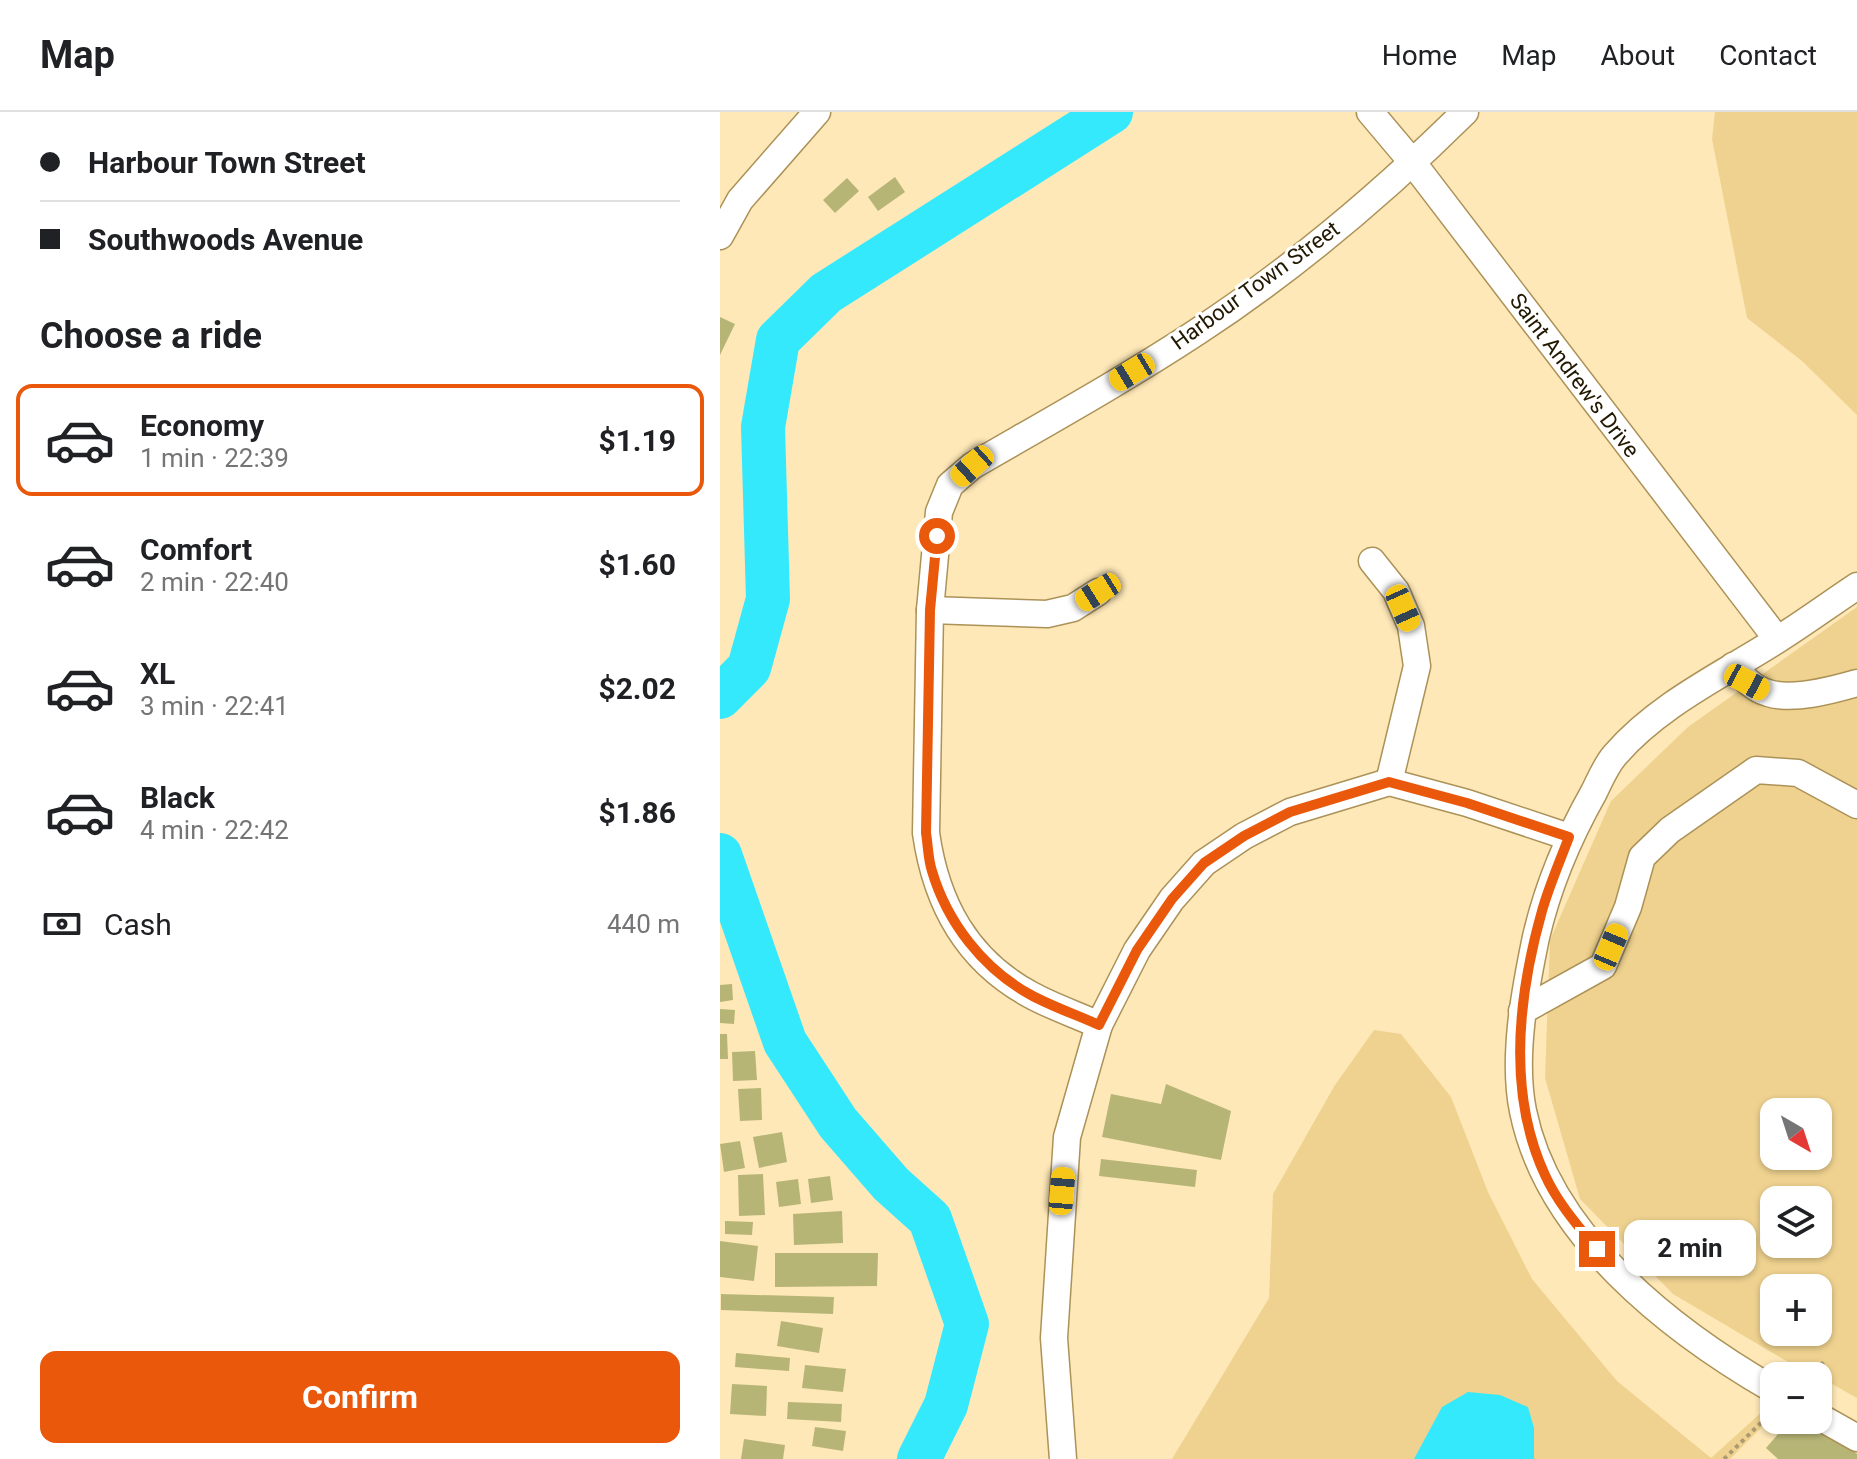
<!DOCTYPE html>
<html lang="en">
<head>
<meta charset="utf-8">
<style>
	:root { --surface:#fff; --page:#f6f6f6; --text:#202124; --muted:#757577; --line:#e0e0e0; --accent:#ea580c }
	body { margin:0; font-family:Roboto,sans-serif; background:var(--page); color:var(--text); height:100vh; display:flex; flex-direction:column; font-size:30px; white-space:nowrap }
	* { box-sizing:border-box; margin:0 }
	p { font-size:26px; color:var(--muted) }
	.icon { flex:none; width:44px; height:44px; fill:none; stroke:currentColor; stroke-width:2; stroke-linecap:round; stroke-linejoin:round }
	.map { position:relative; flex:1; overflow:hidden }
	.side { display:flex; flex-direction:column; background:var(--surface); width:720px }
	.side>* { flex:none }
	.banner { display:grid; align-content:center; height:176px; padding:0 40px; background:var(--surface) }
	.needle { width:52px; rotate:141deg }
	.tools { position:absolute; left:1040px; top:986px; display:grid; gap:16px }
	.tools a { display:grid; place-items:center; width:72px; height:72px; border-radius:16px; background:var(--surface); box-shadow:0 2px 6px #0004; font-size:40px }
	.end { position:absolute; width:36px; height:36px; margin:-18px; border:10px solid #ea580c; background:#fff; box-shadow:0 0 0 4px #fff }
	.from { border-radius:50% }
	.bubble { position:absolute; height:56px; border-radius:16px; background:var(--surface); box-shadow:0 2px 6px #0004; font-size:26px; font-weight:700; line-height:56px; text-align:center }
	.car { position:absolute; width:24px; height:48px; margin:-24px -12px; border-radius:10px; box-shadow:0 0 6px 2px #0007; background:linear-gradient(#f5c518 24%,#345 0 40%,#f5c518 0 76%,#345 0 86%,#f5c518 0) }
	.banner b { display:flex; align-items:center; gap:28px; height:76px; font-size:30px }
	.banner b+b { border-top:2px solid var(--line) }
	.banner i { width:20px; height:20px; background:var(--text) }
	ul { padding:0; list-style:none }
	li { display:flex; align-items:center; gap:24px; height:112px; margin:0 16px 12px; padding:0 24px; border:4px solid transparent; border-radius:16px }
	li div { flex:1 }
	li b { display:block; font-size:30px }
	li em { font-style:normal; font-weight:700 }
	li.current { border-color:var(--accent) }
	li>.icon { width:72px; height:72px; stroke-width:1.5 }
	h2 { padding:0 40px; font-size:36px; line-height:96px }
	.pay { display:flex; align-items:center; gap:20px; height:88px; padding:0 40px; font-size:30px }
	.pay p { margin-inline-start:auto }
	.action { display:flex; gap:16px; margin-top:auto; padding:16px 40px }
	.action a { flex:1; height:92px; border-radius:16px; background:var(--accent); color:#fff; font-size:32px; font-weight:700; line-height:92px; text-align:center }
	header { display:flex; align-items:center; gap:48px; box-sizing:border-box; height:112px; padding:0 40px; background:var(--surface); border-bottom:2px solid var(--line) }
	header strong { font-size:38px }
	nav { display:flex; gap:44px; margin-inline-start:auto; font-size:28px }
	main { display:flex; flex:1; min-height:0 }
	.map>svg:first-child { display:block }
	.green { fill:#efd28f; fill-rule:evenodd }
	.water { fill:#35e9fd }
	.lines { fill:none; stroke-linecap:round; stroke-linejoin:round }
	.river { stroke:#35e9fd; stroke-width:44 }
	.building { fill:#b7b576 }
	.minor-casing { stroke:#ac9257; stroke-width:29 }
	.path { stroke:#ab9a73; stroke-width:4; stroke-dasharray:4 4; stroke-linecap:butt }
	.minor { stroke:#fff; stroke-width:26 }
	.route { stroke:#ea580c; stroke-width:10 }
	.labels { text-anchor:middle; stroke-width:6; stroke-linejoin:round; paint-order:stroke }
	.street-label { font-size:22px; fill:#221801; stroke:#fff }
</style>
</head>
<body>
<header>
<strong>Map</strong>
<nav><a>Home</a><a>Map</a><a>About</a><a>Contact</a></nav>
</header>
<main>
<section class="side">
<div class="banner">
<b><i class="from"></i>Harbour Town Street</b>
<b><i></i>Southwoods Avenue</b>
</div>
<h2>Choose a ride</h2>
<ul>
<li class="current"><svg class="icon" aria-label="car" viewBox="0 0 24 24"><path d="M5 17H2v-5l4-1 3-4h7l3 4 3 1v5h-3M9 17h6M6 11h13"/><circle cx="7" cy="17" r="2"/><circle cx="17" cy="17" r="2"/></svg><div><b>Economy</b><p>1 min · 22:39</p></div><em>$1.19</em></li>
<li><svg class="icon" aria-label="car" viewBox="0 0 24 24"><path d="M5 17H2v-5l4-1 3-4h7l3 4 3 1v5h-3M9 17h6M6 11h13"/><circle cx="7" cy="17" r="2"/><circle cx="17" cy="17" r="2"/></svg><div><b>Comfort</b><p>2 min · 22:40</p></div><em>$1.60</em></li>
<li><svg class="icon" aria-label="car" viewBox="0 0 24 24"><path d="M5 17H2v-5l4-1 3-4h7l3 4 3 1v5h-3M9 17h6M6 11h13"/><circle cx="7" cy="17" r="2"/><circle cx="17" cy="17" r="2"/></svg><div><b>XL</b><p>3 min · 22:41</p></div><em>$2.02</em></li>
<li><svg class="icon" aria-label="car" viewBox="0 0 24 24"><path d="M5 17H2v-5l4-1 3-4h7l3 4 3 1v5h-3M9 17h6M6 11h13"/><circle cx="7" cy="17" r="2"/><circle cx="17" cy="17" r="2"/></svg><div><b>Black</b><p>4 min · 22:42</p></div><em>$1.86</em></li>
</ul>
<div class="pay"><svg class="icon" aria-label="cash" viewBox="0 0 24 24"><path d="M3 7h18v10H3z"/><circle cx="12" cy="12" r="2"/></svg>Cash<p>440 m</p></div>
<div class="action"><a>Confirm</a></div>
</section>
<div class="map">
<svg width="1137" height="1347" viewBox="0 0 1137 1347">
	<rect width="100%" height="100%" fill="#fee8b8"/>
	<!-- green -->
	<g class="green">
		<path d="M995,0H1137V303L1082,249L1027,206L992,27Z"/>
		<path d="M1137,495V1286L1098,1264H1082L1085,1260L953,1182L860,1087L825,966L830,828L891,689L968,615ZM1054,1000H1098V1044H1054ZM1054,1088H1098V1132H1054ZM1054,1176H1098V1220H1054Z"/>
		<path d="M654,918L681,922L731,985L768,1080L812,1167L897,1269L991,1346L1054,1289V1303L1010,1347H452L549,1186L553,1082L615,973Z"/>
	</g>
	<!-- water -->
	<path class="water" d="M748,1280L780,1283L808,1295L814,1316V1347H694L722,1295Z"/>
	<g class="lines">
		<!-- river -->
		<g class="river">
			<path d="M0,585L29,556L48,487L43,315L58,228L106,181L391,0"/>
			<path d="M0,743L65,930L118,1011L171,1072L210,1107L247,1212L226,1293L199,1347"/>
		</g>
	</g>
	<!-- building -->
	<g class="building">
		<path d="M175,65L185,80L158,99L148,85Z"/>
		<path d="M127,66L139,79L115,101L103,88Z"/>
		<path d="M0,205L15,212L0,243Z"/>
		<path d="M12,872L13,888L0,890V873Z"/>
		<path d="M0,897L15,898L14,912L0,911Z"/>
		<path d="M0,922H7L8,947H0Z"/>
		<path d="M35,939L37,968L13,969L12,940Z"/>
		<path d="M446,972L511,999L501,1048L382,1025L391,982L441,992Z"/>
		<path d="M41,976L42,1008L20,1009L18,977Z"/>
		<path d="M62,1020L67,1050L39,1056L33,1025Z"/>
		<path d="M20,1029L25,1056L4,1060L0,1032Z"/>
		<path d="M381,1047L477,1058L475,1075L379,1064Z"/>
		<path d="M43,1062L45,1103L19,1104L18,1063Z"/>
		<path d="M110,1064L113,1088L91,1091L88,1067Z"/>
		<path d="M78,1067L81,1092L59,1095L56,1070Z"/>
		<path d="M122,1099L123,1131L74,1133L73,1102Z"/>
		<path d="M5,1109L33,1110L32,1123L5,1122Z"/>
		<path d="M0,1129L38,1134L34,1169L0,1165Z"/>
		<path d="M55,1141H158L157,1174L55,1175Z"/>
		<path d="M1,1182L114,1185L113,1202L1,1198Z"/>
		<path d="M61,1209L103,1216L99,1241L57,1234Z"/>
		<path d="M16,1241L70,1246L69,1259L15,1255Z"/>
		<path d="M85,1253L126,1257L123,1280L82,1276Z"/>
		<path d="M12,1272L47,1274L46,1304L10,1302Z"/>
		<path d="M68,1290L122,1292L121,1310L67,1307Z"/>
		<path d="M1070,1308H1098L1137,1342V1347H1058L1046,1336Z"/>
		<path d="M95,1315L126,1319L123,1339L92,1334Z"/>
		<path d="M24,1327L65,1333L63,1347H21Z"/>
	</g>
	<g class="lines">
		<defs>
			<g id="minor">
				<path d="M650,0L693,51L1057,527"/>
				<path d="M0,124L20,88L97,0"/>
				<path d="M652,449L676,479L691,514L697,554L669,670"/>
				<path d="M210,498L327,502L353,496L378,480"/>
				<path d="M1013,554C1023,565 1033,577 1048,581C1073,589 1113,578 1137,571"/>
				<path d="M802,899L883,854L908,795L922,745L950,718L1036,658L1078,661L1137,693"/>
				<path d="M379,913C357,903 333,895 311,883C246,848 216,791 206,721L210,498L219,400L230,373L252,354C328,310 404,268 477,220C573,157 663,81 745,0"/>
				<path d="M1054,1278C950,1218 828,1123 803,999C792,945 805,878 816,825C828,773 848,726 874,680C880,668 886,653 895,643C938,593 1002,563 1057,528C1084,511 1110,492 1137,474"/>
				<path d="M1098,1304L1137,1326"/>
				<path d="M343,1347L334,1226L347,1025L379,913L417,838L452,787L484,751L524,724L570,700L669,670L747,691L849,725"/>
			</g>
		</defs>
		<!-- minor casing -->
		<use href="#minor" class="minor-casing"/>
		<!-- path -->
		<g class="path">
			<path d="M1089,1264L1104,1250"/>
			<path d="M1004,1347L1051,1301"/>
		</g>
		<!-- minor -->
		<use href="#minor" class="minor"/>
	</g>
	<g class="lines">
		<!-- route -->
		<path class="route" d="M217,424L210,498L206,721C208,733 208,747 212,759C227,810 263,857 311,883C333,895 357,903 379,913L417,838L452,787L484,751L524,724L570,700L669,670L747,691L849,725C840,749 829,774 822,799C798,884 787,981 825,1063C837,1090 858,1114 877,1137"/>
	</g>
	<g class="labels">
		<!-- street labels -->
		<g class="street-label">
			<text transform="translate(535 173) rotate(-36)" y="8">Harbour Town Street</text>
			<text transform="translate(855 263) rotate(53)" y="8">Saint Andrew's Drive</text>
		</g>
	</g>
</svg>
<div class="tools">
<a><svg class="needle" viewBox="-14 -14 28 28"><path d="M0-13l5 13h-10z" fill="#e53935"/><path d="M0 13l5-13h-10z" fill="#757577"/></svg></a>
<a><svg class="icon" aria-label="layers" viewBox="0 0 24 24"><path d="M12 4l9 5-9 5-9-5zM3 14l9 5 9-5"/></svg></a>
<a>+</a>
<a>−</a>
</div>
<i class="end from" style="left:217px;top:424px"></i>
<i class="end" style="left:877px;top:1137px"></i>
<div class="bubble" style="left:904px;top:1108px;width:132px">2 min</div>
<i class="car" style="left:412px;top:260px;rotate:239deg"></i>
<i class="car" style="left:252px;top:354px;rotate:228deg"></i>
<i class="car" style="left:378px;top:480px;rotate:238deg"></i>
<i class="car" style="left:683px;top:496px;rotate:156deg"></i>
<i class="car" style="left:1027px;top:570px;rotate:118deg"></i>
<i class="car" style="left:891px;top:835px;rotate:23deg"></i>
<i class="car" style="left:342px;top:1079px;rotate:5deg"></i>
</div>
</main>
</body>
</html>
